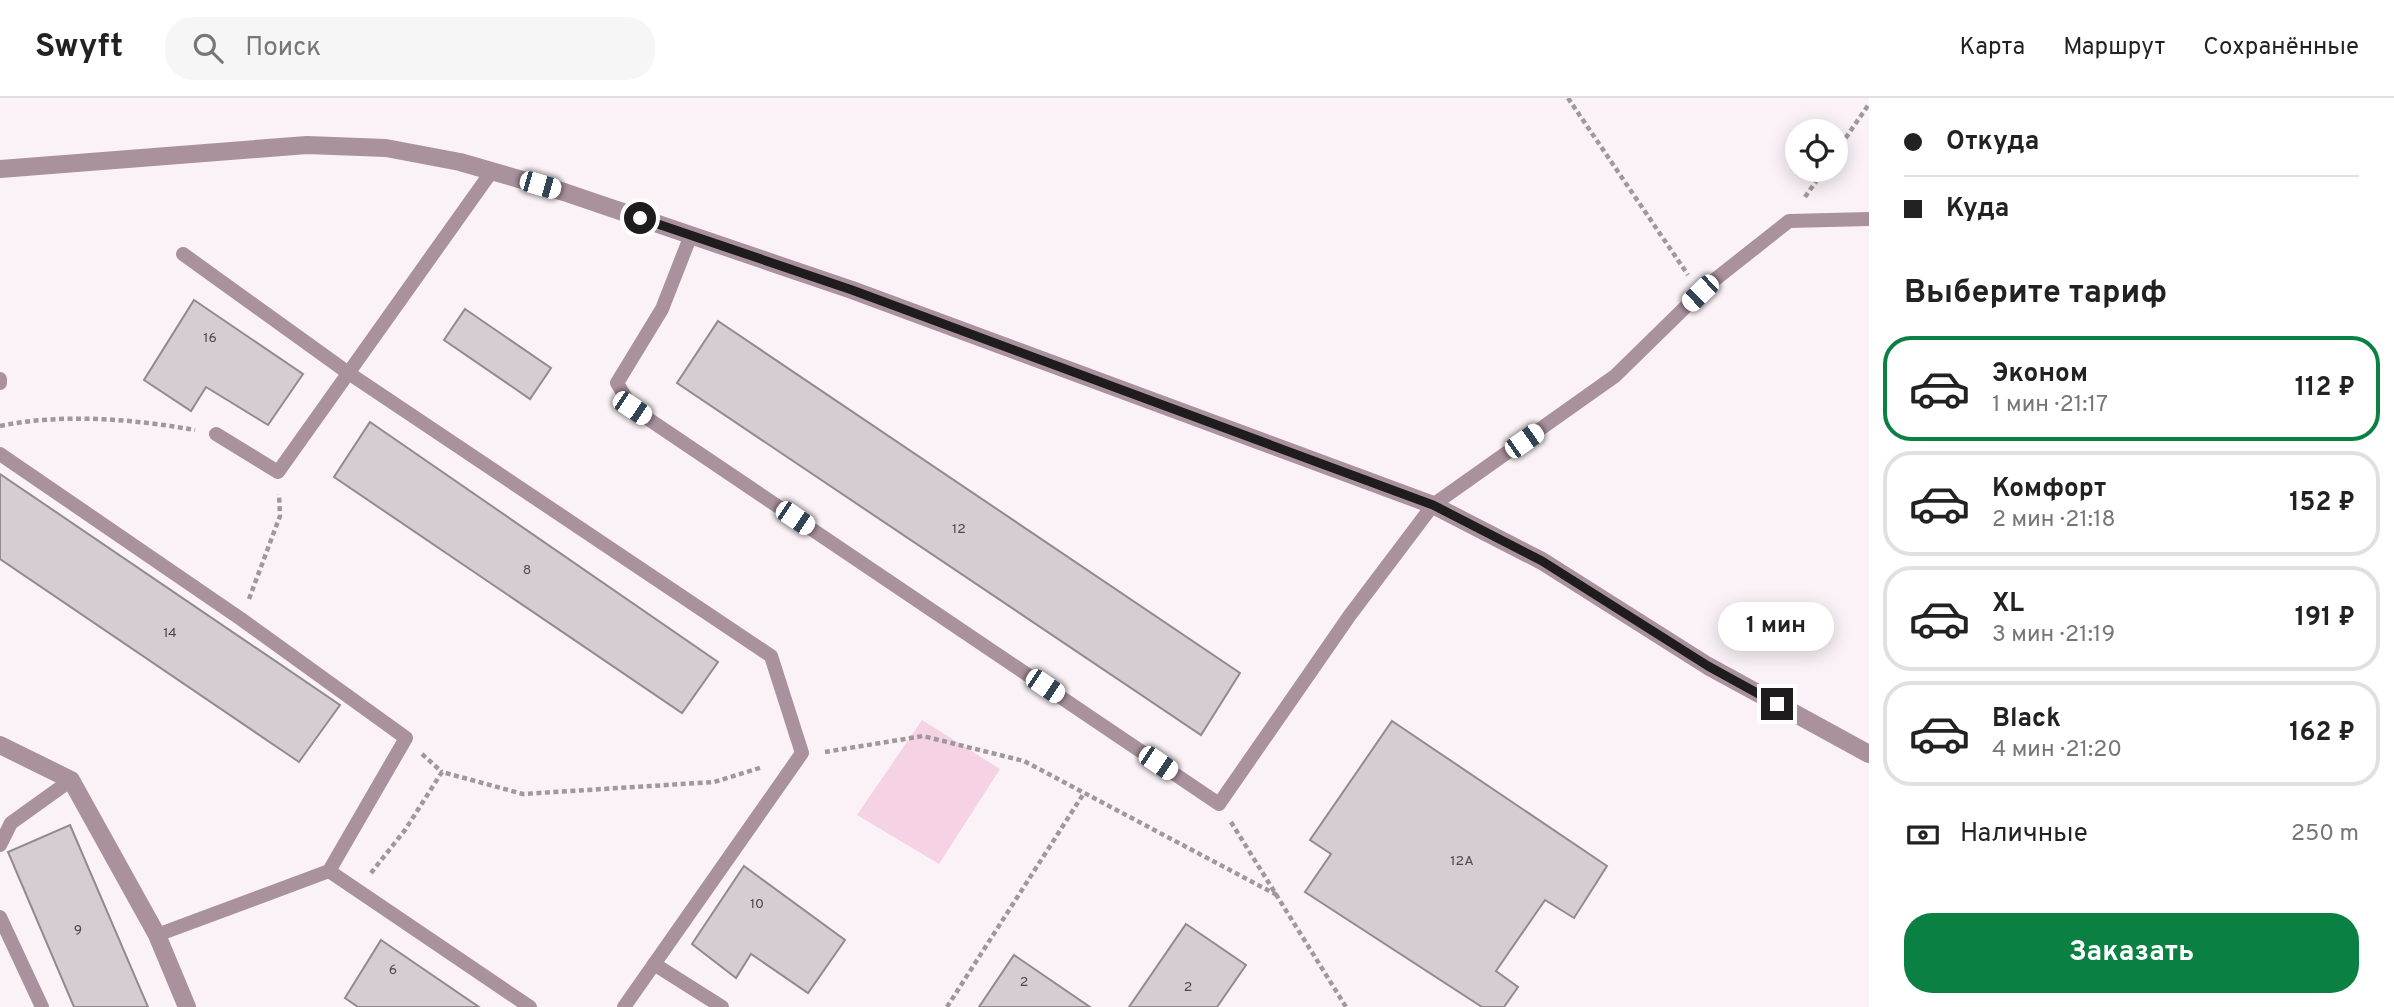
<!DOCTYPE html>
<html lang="ru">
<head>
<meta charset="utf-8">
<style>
	:root { --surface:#fff; --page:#f6f6f6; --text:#222; --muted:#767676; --line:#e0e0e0; --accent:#0b8043 }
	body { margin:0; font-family:Overpass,sans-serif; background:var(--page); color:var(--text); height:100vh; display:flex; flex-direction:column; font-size:26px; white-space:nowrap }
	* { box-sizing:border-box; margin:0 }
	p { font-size:23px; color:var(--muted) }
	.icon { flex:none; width:38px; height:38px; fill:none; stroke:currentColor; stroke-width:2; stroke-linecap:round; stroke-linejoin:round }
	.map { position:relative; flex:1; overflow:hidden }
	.sheet { display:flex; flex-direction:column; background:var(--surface); width:525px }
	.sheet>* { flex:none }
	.hud { display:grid; align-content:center; height:154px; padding:0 35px; background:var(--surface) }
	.tools { position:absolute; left:1785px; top:21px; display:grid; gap:14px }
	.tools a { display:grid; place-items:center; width:63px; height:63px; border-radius:50%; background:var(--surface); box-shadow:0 4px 18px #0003; font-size:35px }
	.end { position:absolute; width:32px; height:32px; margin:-16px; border:9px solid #1f1c1d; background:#fff; box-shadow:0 0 0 4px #fff }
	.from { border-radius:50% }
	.bubble { position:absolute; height:49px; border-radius:24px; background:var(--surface); box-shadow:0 4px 18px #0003; font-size:23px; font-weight:700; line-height:49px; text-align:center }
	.car { position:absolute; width:21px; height:42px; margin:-21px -10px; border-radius:9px; box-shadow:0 0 5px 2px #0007; background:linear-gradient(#fff 24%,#345 0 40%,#fff 0 76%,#345 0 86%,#fff 0) }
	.hud b { display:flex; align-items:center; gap:24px; height:66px; font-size:26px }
	.hud b+b { border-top:2px solid var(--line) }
	.hud i { width:18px; height:18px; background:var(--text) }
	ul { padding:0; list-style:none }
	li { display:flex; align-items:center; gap:21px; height:105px; margin:0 14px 10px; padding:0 21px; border:4px solid var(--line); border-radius:28px }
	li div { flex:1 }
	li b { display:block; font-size:26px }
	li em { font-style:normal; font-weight:700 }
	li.selected { border-color:var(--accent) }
	li>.icon { width:63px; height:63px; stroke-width:1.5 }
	h2 { padding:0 35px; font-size:32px; line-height:84px }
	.pay { display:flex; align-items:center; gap:18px; height:77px; padding:0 35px; font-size:26px }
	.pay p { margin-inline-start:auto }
	.button { display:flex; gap:14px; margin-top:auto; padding:14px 35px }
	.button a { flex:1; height:80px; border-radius:28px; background:var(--accent); color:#fff; font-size:28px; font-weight:700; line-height:80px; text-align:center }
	header { display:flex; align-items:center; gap:42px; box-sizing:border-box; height:98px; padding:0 35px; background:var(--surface); border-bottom:2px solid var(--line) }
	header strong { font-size:33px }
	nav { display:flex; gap:38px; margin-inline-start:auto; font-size:24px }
	.search { width:490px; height:63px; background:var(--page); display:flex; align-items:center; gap:18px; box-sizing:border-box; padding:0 24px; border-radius:28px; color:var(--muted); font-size:26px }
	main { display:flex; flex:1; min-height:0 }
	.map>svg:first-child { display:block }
	.green { fill:#f6d2e5 }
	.building { fill:#d5cdd1; stroke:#918a8e; stroke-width:2 }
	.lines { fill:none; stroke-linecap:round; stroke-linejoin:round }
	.path { stroke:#9f999c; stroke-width:4.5; stroke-dasharray:5 3.5; stroke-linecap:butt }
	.service { stroke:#a9919d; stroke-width:14 }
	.tertiary { stroke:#a9919d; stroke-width:18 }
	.route { stroke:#1f1c1d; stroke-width:9 }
	.labels { text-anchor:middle; stroke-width:7; stroke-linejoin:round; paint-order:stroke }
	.number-label { font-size:14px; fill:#4c484a }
</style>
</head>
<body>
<header>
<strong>Swyft</strong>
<div class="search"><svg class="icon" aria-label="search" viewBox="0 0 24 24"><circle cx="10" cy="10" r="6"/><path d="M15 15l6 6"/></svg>Поиск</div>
<nav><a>Карта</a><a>Маршрут</a><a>Сохранённые</a></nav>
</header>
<main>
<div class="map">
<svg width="1869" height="909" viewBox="0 0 1869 909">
	<rect width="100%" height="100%" fill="#faf2f6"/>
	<!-- green -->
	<path class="green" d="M922,622L1000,671L939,766L857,717Z"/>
	<!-- building -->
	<g class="building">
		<path d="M194,202L303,276L268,327L206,289L191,313L144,282Z"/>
		<path d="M465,211L551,270L530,301L444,242Z"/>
		<path d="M718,223L1240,575L1201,637L677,285Z"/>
		<path d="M370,324L718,564L682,615L334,379Z"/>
		<path d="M0,376L340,607L299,664L0,461Z"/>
		<path d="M1392,623L1607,768L1574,820L1545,802L1496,873L1518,889L1504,909H1482L1305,794L1331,756L1310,742Z"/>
		<path d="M70,727L148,909H74L8,754Z"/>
		<path d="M744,768L845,842L808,895L751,856L736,880L692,846Z"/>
		<path d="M1186,826L1246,867L1217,909H1129Z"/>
		<path d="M381,842L479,909H358L345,900Z"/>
		<path d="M1014,857L1090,909H979Z"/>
	</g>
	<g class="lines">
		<!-- path -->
		<g class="path">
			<path d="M1568,0L1688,177"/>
			<path d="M1836,54L1869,6"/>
			<path d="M1805,99L1824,72"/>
			<path d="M0,328C62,315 133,321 195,332"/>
			<path d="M249,501L280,418L279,396"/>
			<path d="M825,654L923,638L1024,663L1277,797"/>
			<path d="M422,656L442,674"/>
			<path d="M1231,724L1346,909"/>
			<path d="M371,775L405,732L442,674L523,696L714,684L763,669"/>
			<path d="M947,909L1084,695"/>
		</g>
		<!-- service -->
		<g class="service">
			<path d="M691,137L662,211L617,285L632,310L1219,706L1350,517L1433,407L1615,278L1708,187L1789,123L1869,121"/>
			<path d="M183,156L347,274L771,558L802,655L624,909"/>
			<path d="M0,281V285"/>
			<path d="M216,336L278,374L492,73"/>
			<path d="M0,356L241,521L406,640L329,773"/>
			<path d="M0,747L11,725L71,682"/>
			<path d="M0,819L42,909"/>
			<path d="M157,837L329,773L530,909"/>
			<path d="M654,866L722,909"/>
		</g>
		<!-- tertiary -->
		<g class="tertiary">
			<path d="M0,71L307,47L386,50L460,64L564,94L852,192L1433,407L1542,463L1708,568L1869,656"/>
			<path d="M0,647L71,682L157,837L187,909"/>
		</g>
	</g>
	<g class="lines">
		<!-- route -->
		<path class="route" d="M640,120L852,192L1433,407L1542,463L1708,568L1777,606"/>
	</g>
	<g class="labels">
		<!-- number labels -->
		<g class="number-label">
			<text x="210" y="244">16</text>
			<text x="959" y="435">12</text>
			<text x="527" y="476">8</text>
			<text x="170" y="539">14</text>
			<text x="1462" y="767">12А</text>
			<text x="757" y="810">10</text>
			<text x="78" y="836">9</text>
			<text x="393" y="876">6</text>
			<text x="1024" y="888">2</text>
			<text x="1188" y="893">2</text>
		</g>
	</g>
</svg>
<div class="tools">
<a><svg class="icon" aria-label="locate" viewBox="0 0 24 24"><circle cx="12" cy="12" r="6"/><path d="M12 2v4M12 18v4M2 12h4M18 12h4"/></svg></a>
</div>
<i class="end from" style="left:640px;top:120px"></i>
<i class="end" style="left:1777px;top:606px"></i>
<div class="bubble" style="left:1718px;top:504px;width:116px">1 мин</div>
<i class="car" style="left:540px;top:87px;rotate:106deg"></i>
<i class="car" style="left:1700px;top:195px;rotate:226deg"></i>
<i class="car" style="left:632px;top:310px;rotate:124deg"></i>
<i class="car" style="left:1524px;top:343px;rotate:55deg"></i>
<i class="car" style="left:795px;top:420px;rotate:124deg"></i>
<i class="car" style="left:1045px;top:588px;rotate:124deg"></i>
<i class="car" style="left:1158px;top:665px;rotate:124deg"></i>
</div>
<section class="sheet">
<div class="hud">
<b><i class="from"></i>Откуда</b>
<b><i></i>Куда</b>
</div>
<h2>Выберите тариф</h2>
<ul>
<li class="selected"><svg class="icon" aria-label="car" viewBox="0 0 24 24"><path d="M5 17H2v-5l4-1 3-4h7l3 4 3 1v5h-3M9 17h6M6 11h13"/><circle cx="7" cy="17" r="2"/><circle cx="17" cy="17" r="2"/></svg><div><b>Эконом</b><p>1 мин · 21:17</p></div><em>112 ₽</em></li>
<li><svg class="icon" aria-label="car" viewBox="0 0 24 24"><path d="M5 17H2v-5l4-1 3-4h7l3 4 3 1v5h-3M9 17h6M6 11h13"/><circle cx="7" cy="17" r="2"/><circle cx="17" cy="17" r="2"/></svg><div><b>Комфорт</b><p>2 мин · 21:18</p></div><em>152 ₽</em></li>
<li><svg class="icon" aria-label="car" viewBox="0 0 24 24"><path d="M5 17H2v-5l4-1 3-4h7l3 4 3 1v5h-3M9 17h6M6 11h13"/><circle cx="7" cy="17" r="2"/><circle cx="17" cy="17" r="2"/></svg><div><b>XL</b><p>3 мин · 21:19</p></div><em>191 ₽</em></li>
<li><svg class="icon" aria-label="car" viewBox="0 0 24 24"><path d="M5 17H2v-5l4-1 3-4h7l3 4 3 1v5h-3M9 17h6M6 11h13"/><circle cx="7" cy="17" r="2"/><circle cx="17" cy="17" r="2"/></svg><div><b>Black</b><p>4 мин · 21:20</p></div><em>162 ₽</em></li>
</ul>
<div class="pay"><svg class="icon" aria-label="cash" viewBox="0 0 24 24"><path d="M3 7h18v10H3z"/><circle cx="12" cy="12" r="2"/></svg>Наличные<p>250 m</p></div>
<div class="button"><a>Заказать</a></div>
</section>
</main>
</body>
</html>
